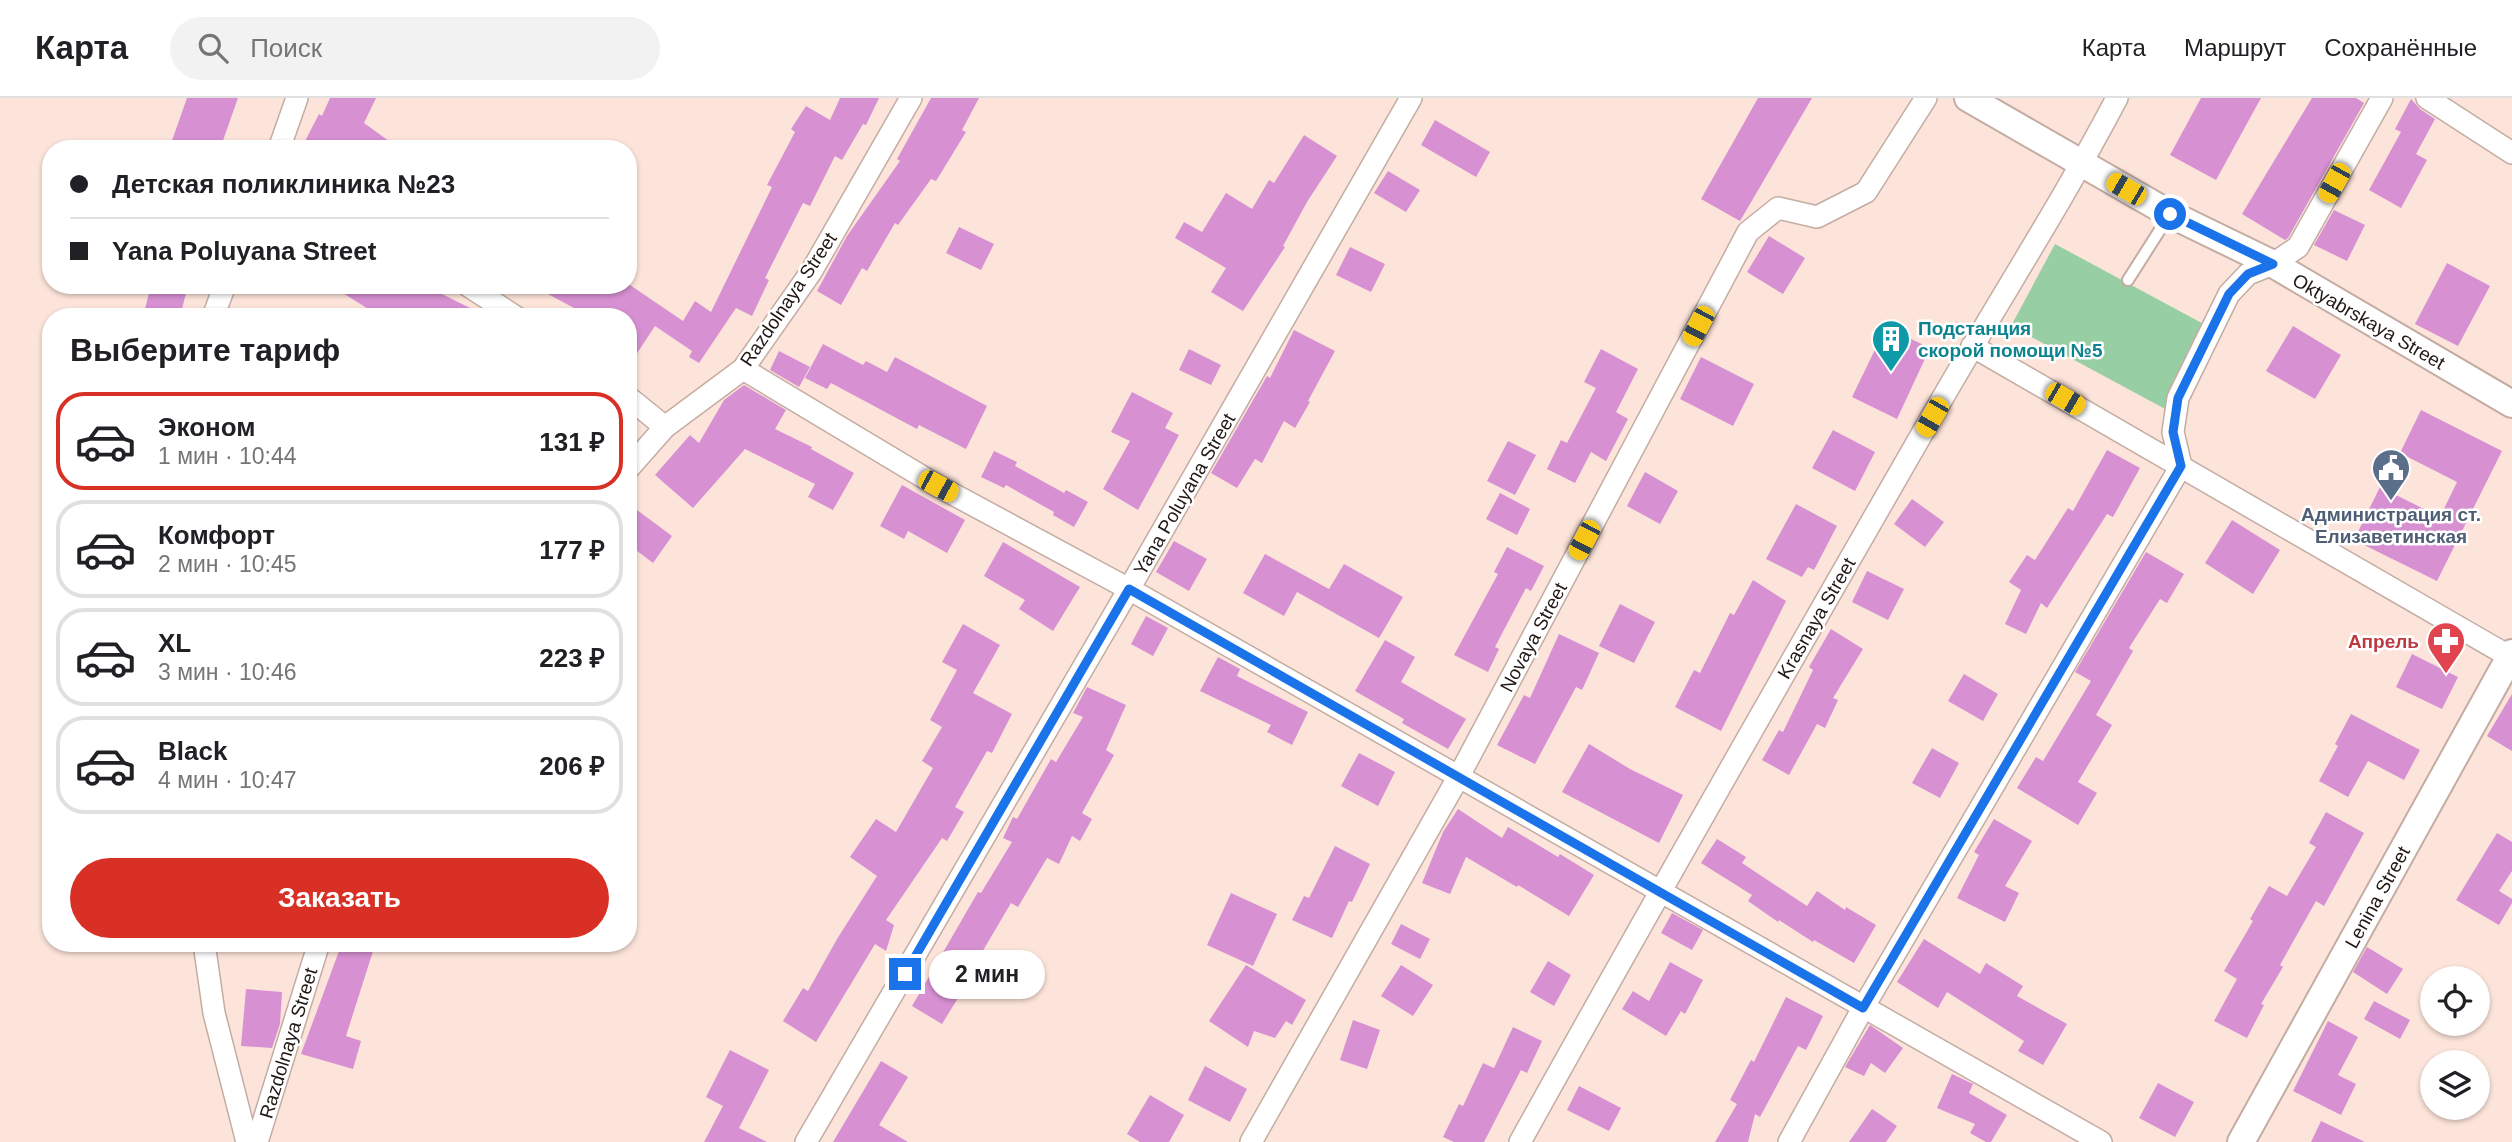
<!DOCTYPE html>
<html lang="ru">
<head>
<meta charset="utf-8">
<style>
	:root { --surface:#fff; --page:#f2f2f2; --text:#202124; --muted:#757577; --line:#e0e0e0; --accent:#d93025 }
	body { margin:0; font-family:Arial,sans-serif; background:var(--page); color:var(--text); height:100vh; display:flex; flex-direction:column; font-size:26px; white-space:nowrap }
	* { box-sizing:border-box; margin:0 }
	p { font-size:23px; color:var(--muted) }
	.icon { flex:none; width:38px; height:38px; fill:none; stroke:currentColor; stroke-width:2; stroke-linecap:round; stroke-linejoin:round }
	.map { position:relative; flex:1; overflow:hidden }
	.details { position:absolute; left:42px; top:210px; width:595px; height:644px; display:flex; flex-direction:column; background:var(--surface); border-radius:28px; box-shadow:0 2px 5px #0004 }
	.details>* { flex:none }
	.guide { position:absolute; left:42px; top:42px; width:595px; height:154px; border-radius:28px; box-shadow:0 2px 5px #0004; display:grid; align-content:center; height:154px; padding:0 28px; background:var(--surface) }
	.tools { position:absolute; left:2420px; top:868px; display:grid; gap:14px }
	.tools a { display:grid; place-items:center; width:70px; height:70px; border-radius:50%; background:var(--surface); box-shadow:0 2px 5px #0004; font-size:35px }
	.end { position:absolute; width:32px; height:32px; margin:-16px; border:9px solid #1a73e8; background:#fff; box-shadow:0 0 0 4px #fff }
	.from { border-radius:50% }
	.bubble { position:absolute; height:49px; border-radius:24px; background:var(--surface); box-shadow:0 2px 5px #0004; font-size:23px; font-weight:600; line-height:49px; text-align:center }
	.car { position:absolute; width:21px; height:42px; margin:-21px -10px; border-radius:9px; box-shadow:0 0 5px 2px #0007; background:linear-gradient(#f5c518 24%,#345 0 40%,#f5c518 0 76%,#345 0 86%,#f5c518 0) }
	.guide b { display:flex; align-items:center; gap:24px; height:66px; font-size:26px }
	.guide b+b { border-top:2px solid var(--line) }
	.guide i { width:18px; height:18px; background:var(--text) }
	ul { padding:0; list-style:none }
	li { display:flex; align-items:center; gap:21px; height:98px; margin:0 14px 10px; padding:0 14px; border:4px solid var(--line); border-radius:28px }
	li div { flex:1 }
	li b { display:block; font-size:26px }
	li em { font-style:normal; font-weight:600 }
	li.selected { border-color:var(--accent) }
	li>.icon { width:63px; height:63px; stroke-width:1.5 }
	h2 { padding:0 28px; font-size:32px; line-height:84px }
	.button { display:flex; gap:14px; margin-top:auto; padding:14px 28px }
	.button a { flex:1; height:80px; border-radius:42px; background:var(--accent); color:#fff; font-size:28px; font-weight:600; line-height:80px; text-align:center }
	header { display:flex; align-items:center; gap:42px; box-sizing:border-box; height:98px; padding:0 35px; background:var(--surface); border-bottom:2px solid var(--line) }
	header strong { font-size:33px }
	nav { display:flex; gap:38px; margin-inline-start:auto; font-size:24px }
	.search { width:490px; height:63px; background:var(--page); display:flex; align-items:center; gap:18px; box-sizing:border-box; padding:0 24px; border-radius:38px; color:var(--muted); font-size:26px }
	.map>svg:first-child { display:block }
	.green { fill:#97cea3 }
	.building { fill:#d790d2 }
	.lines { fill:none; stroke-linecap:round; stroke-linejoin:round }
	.service-casing { stroke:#c4aca3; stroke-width:14 }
	.minor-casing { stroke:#c4aca3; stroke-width:24 }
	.tertiary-casing { stroke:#c4aca3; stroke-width:30 }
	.service { stroke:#fff; stroke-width:10 }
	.minor { stroke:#fff; stroke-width:21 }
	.tertiary { stroke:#fff; stroke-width:26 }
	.route { stroke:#1a73e8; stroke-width:9 }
	.labels { text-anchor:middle; stroke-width:5; stroke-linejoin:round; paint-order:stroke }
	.street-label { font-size:19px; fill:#211815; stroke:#fff }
	.culture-label { font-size:19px; font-weight:bold; fill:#0d838f; stroke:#fff; text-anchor:start }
	.service-label { font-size:19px; font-weight:bold; fill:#4e5e75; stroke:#fff }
	.health-label { font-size:19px; font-weight:bold; fill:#be3a42; stroke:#fff; text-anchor:end }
</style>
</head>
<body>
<header>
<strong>Карта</strong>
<div class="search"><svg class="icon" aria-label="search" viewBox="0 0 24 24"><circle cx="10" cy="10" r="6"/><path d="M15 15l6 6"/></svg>Поиск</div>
<nav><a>Карта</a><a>Маршрут</a><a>Сохранённые</a></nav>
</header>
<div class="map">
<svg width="2512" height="1044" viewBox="0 0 2512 1044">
	<rect width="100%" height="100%" fill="#fde4da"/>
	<!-- green -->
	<path class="green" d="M2055,146L2211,230L2167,312L2011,228Z"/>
	<!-- building -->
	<g class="building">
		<path d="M187,0H238L220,51H169Z"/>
		<path d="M330,0H376L364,25L400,51H301L319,16L322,18Z"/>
		<path d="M840,0H879L866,27L863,26L842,62L835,58L810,108L803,105L765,180L769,182L752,218L736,210L699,265L689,259L692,253L655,228L628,269V219H591L531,187H630L683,223L695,203L711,214L772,89L767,87L795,34L791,31L806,8L830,22Z"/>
		<path d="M931,0H979L962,32L966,34L936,83L931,81L898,127L895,125L867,173L862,170L841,207L817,193L847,138L900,63L897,61Z"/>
		<path d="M1758,0H1812L1740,123L1701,101Z"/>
		<path d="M2201,0H2261L2216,82L2170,57Z"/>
		<path d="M2312,0H2356L2364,5L2288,140L2285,142L2242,116Z"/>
		<path d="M2411,1L2420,11L2435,21L2416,56L2427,62L2401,110L2369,92L2401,34L2395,31Z"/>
		<path d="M1435,22L1490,54L1476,79L1421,47Z"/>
		<path d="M1304,37L1337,58L1307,104L1283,148L1285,149L1243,213L1211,194L1226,170L1175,140L1184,124L1202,134L1226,95L1252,111L1269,82L1274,85Z"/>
		<path d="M1388,73L1420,92L1406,114L1374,95Z"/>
		<path d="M2334,112L2365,127L2347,163L2314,147Z"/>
		<path d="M959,129L994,146L981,172L946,155Z"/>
		<path d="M1769,138L1805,160L1783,196L1747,174Z"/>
		<path d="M1350,149L1385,166L1371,194L1336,177Z"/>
		<path d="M2447,165L2490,188L2458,248L2415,226Z"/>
		<path d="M151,187H188L180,219H143Z"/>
		<path d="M330,187H424L488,219H381Z"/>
		<path d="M2293,228L2341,257L2315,301L2266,273Z"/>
		<path d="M1886,229L1930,250L1897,321L1852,299Z"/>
		<path d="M1294,232L1335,253L1308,303L1310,304L1295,330L1284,323L1262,365L1255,361L1237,390L1211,375L1267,278L1270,280Z"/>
		<path d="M823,246L863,267L866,263L887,274L895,259L987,308L966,351L919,327L917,331L831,285L827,291L805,280Z"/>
		<path d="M1189,251L1221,267L1211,287L1179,272Z"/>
		<path d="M1601,251L1638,271L1616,314L1628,321L1606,363L1591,354L1575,385L1547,371L1561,342L1567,345L1596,290L1584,284Z"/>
		<path d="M779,253L810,269L799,289L770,272Z"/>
		<path d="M1701,259L1754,286L1733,328L1680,301Z"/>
		<path d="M744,287L786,312L775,331L812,349L811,351L854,375L833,412L808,399L815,386L745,351L693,410L655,377L690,337L699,345L724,302Z"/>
		<path d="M1132,294L1173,315L1165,330L1179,337L1138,412L1103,391L1130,343L1111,334Z"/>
		<path d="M2421,312L2502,353L2437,483L2354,442L2380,389L2440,419L2457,384L2400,355Z"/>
		<path d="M1833,332L1875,354L1855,393L1812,370Z"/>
		<path d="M1508,343L1536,357L1515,397L1487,383Z"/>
		<path d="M2107,352L2140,370L2113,419L2107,416L2047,510L2041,505L2026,536L2005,526L2021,492L2009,484L2027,457L2035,462L2068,410L2073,413Z"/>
		<path d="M994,353L1017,364L1015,368L1064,395L1066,392L1088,404L1074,429L1053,417L1054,414L1006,387L1004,390L981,379Z"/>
		<path d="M1645,374L1678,393L1660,426L1627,408Z"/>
		<path d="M902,387L965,422L947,455L908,433L904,441L880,428Z"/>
		<path d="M1500,395L1530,411L1517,437L1486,421Z"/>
		<path d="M1912,401L1944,424L1925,449L1894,426Z"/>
		<path d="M1796,406L1837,428L1814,472L1808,469L1802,479L1766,461Z"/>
		<path d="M637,412L672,438L653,465L628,446V424Z"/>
		<path d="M2232,422L2280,452L2253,496L2205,465Z"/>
		<path d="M1174,443L1207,461L1189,493L1156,474Z"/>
		<path d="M1003,444L1080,489L1053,533L1019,511L1025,502L984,478Z"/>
		<path d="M1507,449L1544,468L1531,493L1526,490L1495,549L1499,551L1488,574L1454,557L1498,476L1494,474Z"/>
		<path d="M2146,454L2184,476L2167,505L2160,501L2129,550L2133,553L2096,617L2112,627L2078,684L2097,695L2078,727L2017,690L2036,659L2043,663L2091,583L2075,574Z"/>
		<path d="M1265,456L1329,491L1344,466L1403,499L1379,540L1297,494L1284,518L1243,495Z"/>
		<path d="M1867,473L1904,491L1888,522L1852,504Z"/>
		<path d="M1753,482L1786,503L1721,633L1675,609L1694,572L1700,575L1730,515L1734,517Z"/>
		<path d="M1620,506L1655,524L1634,565L1599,548Z"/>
		<path d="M1146,518L1168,530L1153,558L1131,546Z"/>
		<path d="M963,526L1000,547L973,595L1012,616L992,655L987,653L955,709L964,714L947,743L942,740L886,822L894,827L886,853L875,846L816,944L783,923L803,890L808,893L837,841L877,778L850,759L876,721L896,734L933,670L922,663L942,629L930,622L957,572L942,564Z"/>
		<path d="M1831,531L1863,551L1833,600L1838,602L1825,630L1817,626L1789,677L1762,662L1779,632L1783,634L1813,572L1809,569Z"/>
		<path d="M1559,536L1599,555L1582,592L1576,589L1535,666L1497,647L1524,597L1530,600Z"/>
		<path d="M1385,542L1415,559L1401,584L1466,621L1448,651L1402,625L1404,621L1355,593Z"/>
		<path d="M2412,556L2458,579L2442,611L2396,589Z"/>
		<path d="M1218,559L1240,571L1237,578L1308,614L1292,647L1267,634L1271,627L1200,593Z"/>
		<path d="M1964,576L1998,596L1983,623L1948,603Z"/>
		<path d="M1087,589L1126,607L1106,652L1114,657L1082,715L1092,721L1080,743L1072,738L1059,766L1047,760L1018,809L1011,805L978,861L985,865L970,890L966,887L942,926L912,908L978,794L981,795L1012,744L1003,740L1013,719L1017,721L1051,661L1056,664L1083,619L1073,615Z"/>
		<path d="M2512,596V653L2487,638Z"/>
		<path d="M2351,616L2420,652L2404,682L2368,663L2348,699L2319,683L2338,648L2335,646Z"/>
		<path d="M1589,646L1630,671L1683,697L1659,745L1562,694Z"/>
		<path d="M1932,650L1959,665L1940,700L1912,685Z"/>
		<path d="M1359,655L1395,674L1378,708L1341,688Z"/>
		<path d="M1458,711L1502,740L1508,729L1558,759L1560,756L1594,777L1569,818L1518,787L1517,789L1466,759L1450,796L1422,785L1443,734Z"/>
		<path d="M2326,714L2364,735L2324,808L2316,803L2280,867L2283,869L2261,906L2264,907L2247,940L2214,923L2237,881L2224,873L2253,823L2250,821L2269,788L2287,798L2316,749L2309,745Z"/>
		<path d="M1994,721L2032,743L2005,788L2019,795L2005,824L1957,800L1979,757L1974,754Z"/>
		<path d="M2497,735L2512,744V773L2499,793L2512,801V805L2499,827L2456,802Z"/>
		<path d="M1717,741L1746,759L1742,765L1807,808L1817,793L1845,812L1846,809L1876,827L1854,865L1814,842L1813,844L1779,822L1778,824L1748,803L1752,797L1701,765Z"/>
		<path d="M1335,748L1370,766L1352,804L1349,803L1332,840L1292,822L1304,798L1309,800Z"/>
		<path d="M1231,795L1277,816L1253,868L1207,847Z"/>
		<path d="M1672,815L1703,832L1692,852L1661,835Z"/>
		<path d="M1401,826L1430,841L1420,861L1391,846Z"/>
		<path d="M1924,841L1980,876L1986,865L2023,888L2017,898L2067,926L2043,967L2018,953L2024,943L1947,894L1938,910L1897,884Z"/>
		<path d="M342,845H360L374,850L346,938L361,943L353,971L301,956Z"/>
		<path d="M2367,849L2403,871L2387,896L2353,874Z"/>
		<path d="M1548,863L1571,877L1554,908L1530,894Z"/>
		<path d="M1670,864L1703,882L1685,916L1681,913L1666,938L1622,911L1633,893L1649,903Z"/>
		<path d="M1246,867L1306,902L1292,927L1286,923L1275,940L1254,933L1248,949L1209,923Z"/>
		<path d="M1401,867L1433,887L1413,918L1381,898Z"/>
		<path d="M246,891L282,894L280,926L272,950L241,948Z"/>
		<path d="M1786,899L1823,918L1806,952L1798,948L1760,1019L1755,1016L1748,1044H1715L1737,1006L1730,1002L1751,962L1754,964Z"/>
		<path d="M2374,903L2410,922L2400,941L2364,921Z"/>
		<path d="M1353,922L1380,932L1367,971L1340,962Z"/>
		<path d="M2328,923L2358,939L2338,977L2356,986L2341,1017L2293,993Z"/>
		<path d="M1870,927L1903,950L1885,975L1871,965L1864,978L1845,969Z"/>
		<path d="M1513,929L1542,943L1527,975L1521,972L1484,1044H1454L1443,1039L1459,1006L1463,1008L1483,965L1494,970Z"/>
		<path d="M730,952L769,972L739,1030L767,1044H704L723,1008L706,999Z"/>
		<path d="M881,963L908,979L879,1027L908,1044H833Z"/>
		<path d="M1205,968L1247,991L1230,1024L1188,1002Z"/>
		<path d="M1952,976L1973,986L1969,995L2007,1017L1991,1044H1986L1970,1035L1975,1026L1937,1010Z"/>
		<path d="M2158,985L2194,1004L2175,1039L2139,1020Z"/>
		<path d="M1579,988L1621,1010L1609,1033L1567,1012Z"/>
		<path d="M1150,997L1184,1017L1169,1044H1140L1127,1036Z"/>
		<path d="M1872,1011L1897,1028L1886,1044H1849Z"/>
		<path d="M2321,1023L2365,1044H2311Z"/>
	</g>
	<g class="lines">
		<defs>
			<path id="service" d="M2128,182L2170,116"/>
			<g id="minor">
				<path d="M2427,0L2512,55"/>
				<path d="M279,51L297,0"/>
				<path d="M467,187L516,219"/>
				<path d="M213,219L225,187"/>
				<path d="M1972,248L2512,560"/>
				<path d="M743,271L938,388L1129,491L2101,1044"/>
				<path d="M628,299L665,329"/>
				<path d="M628,371L665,329L743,271L811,174L911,0"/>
				<path d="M204,845L214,915L247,1044"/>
				<path d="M257,1044L319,845"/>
				<path d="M806,1044L1129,491L1411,0"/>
				<path d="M1251,1044L1459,678L1748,134L1778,110L1817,119L1866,94L1926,0"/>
				<path d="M1520,1044C1657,797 1797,553 1938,308C1997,205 2062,105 2117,0"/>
				<path d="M1789,1044L1863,910L2181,368L2173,334L2178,300L2229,196L2248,176L2273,166L2298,149L2382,0"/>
			</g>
			<g id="tertiary">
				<path d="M1968,0L2170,116L2273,166L2512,306"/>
				<path d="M2241,1044L2512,555"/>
			</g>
		</defs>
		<!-- service casing -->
		<use href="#service" class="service-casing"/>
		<!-- minor casing -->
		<use href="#minor" class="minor-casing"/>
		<!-- tertiary casing -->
		<use href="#tertiary" class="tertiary-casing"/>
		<!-- service -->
		<use href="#service" class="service"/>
		<!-- minor -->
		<use href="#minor" class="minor"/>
		<!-- tertiary -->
		<use href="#tertiary" class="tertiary"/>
	</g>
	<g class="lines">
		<!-- route -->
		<path class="route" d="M905,876L1129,491L1863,910L2181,368L2173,334L2178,300L2229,196L2248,176L2273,166L2170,116"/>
	</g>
	<!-- icons -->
	<defs>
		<symbol id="building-pin" viewBox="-11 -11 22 30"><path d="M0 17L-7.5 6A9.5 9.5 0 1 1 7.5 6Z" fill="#0f9aa8" stroke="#fff"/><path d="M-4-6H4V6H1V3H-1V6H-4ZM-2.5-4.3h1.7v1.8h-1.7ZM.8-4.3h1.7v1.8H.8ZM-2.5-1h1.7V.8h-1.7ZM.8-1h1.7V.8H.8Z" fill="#fff"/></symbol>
		<symbol id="civic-pin" viewBox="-11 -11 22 30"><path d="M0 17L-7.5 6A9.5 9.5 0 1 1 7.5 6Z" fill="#5c6f8a" stroke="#fff"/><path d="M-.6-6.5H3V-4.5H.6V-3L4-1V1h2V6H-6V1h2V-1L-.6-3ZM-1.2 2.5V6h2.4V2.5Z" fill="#fff"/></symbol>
		<symbol id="pharmacy-pin" viewBox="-11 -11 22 30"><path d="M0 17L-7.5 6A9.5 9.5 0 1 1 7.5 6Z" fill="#e0444e" stroke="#fff"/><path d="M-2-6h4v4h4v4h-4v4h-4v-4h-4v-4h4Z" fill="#fff"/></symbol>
	</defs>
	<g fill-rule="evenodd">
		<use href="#building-pin" x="1869" y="219" width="44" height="60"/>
		<use href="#civic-pin" x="2369" y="348" width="44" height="60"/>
		<use href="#pharmacy-pin" x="2424" y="521" width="44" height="60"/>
	</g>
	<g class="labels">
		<!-- street labels -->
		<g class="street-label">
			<text transform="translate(788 201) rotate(-56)" y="7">Razdolnaya Street</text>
			<text transform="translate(2369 223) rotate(30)" y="7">Oktyabrskaya Street</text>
			<text transform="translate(1184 396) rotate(-60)" y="7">Yana Poluyana Street</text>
			<text transform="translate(1816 520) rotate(-60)" y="7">Krasnaya Street</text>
			<text transform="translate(1533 539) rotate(-62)" y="7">Novaya Street</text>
			<text transform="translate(2377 799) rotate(-61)" y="7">Lenina Street</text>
			<text transform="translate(288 945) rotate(-73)" y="7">Razdolnaya Street</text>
		</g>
		<!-- culture labels -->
		<g class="culture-label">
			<text x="1918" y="237">Подстанция<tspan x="1918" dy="22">скорой помощи №5</tspan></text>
		</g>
		<!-- service labels -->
		<g class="service-label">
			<text x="2391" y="423">Администрация ст.<tspan x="2391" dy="22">Елизаветинская</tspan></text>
		</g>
		<!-- health labels -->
		<g class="health-label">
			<text x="2419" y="550">Апрель</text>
		</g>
	</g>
</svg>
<div class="tools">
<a><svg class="icon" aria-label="locate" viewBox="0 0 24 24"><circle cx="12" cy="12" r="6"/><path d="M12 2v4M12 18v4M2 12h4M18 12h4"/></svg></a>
<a><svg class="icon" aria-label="layers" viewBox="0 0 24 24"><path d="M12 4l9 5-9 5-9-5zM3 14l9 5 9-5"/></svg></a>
</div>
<i class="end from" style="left:2170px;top:116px"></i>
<i class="end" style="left:905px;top:876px"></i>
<div class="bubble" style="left:929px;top:852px;width:116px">2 мин</div>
<i class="car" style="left:2334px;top:85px;rotate:209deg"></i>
<i class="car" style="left:2126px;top:91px;rotate:300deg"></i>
<i class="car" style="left:1698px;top:228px;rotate:208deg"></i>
<i class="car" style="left:2065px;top:301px;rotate:120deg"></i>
<i class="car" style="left:1932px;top:319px;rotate:210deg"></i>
<i class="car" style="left:938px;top:388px;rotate:118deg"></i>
<i class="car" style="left:1584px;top:442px;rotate:208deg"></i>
<div class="guide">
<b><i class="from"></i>Детская поликлиника №23</b>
<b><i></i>Yana Poluyana Street</b>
</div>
<section class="details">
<h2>Выберите тариф</h2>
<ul>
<li class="selected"><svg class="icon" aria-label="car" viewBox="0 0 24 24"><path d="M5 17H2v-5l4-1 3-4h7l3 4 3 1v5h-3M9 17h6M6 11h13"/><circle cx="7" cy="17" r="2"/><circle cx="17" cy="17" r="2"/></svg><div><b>Эконом</b><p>1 мин · 10:44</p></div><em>131 ₽</em></li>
<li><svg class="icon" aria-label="car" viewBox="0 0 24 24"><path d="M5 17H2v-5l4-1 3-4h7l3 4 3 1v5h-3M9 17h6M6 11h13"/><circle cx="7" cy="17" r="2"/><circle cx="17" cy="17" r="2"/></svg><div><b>Комфорт</b><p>2 мин · 10:45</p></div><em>177 ₽</em></li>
<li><svg class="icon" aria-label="car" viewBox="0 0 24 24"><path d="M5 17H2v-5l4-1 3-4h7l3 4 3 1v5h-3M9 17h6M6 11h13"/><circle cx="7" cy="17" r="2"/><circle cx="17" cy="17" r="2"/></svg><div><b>XL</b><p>3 мин · 10:46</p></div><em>223 ₽</em></li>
<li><svg class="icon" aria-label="car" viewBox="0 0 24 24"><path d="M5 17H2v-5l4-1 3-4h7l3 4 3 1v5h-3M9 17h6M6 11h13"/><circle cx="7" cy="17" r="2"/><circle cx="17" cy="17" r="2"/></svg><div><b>Black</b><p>4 мин · 10:47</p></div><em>206 ₽</em></li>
</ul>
<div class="button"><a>Заказать</a></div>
</section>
</div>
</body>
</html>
